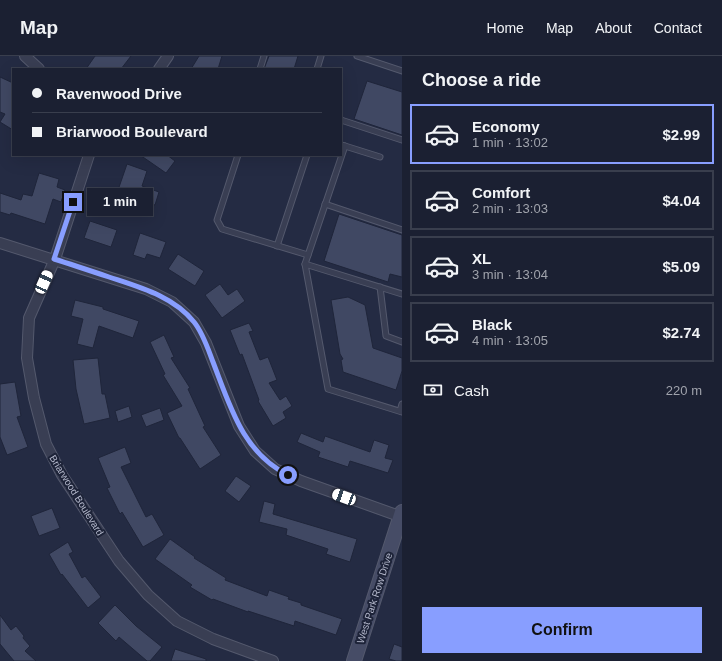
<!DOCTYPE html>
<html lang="en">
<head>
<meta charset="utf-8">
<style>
	:root { --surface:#1b2032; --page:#282d3e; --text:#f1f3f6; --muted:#a0a3ac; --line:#393e4d; --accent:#889eff }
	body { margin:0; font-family:Arial,sans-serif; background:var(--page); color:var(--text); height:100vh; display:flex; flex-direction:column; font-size:15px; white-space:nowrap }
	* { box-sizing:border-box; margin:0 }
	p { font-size:13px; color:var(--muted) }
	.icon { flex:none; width:22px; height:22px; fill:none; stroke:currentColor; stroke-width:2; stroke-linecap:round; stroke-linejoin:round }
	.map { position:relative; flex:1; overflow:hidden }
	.drawer { display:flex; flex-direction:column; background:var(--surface); width:320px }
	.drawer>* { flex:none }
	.top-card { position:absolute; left:12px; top:12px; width:330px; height:88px; border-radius:0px; box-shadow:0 4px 16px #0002,0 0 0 1px var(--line); display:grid; align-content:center; height:88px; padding:0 20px; background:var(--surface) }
	.end { position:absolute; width:18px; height:18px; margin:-9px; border:5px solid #889eff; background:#111; box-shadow:0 0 0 2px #111 }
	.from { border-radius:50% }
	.bubble { position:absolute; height:28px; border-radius:0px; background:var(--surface); box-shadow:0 4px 16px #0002,0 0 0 1px var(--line); font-size:13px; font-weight:600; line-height:28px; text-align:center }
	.car { position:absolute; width:12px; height:24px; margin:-12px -6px; border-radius:5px; box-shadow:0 0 3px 1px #0007; background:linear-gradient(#fff 24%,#345 0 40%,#fff 0 76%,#345 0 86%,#fff 0) }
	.top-card b { display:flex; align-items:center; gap:14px; height:38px; font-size:15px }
	.top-card b+b { border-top:1px solid var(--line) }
	.top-card i { width:10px; height:10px; background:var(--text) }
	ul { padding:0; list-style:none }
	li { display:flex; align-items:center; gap:12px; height:60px; margin:0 8px 6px; padding:0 12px; border:2px solid var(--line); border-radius:0px }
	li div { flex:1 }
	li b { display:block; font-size:15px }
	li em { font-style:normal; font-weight:600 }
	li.active { border-color:var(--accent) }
	li>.icon { width:36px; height:36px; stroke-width:1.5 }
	h2 { padding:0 20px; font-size:18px; line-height:48px }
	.pay { display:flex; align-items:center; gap:10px; height:44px; padding:0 20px; font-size:15px }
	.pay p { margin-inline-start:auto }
	.cta { display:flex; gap:8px; margin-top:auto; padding:8px 20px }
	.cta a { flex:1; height:46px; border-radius:0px; background:var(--accent); color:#111; font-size:16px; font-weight:600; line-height:46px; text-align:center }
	header { display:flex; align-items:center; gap:24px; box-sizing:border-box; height:56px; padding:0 20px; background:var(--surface); border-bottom:1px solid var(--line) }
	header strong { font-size:19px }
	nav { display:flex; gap:22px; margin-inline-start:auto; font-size:14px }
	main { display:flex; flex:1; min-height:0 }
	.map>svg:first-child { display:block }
	.building { fill:#404863; stroke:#1f253a }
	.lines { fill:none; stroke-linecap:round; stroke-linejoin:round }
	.lane-casing { stroke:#54596d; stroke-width:7 }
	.street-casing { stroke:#54596d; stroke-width:12 }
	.secondary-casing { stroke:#54596d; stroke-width:16 }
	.lane { stroke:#393e53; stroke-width:5 }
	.street { stroke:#393e53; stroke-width:10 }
	.secondary { stroke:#464c66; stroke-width:14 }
	.route { stroke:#889eff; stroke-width:5 }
	.labels { text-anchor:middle; stroke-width:4; stroke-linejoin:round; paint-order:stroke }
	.street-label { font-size:10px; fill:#b6bacd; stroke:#1d2338 }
</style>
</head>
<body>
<header>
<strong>Map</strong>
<nav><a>Home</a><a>Map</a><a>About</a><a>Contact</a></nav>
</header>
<main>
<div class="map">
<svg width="402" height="605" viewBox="0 0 402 605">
	<rect width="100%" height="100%" fill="#242b43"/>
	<!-- building -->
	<g class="building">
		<path d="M95,0H131L121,13H86Z"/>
		<path d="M199,0H222L218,13H191Z"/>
		<path d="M269,0H298L294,13H264Z"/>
		<path d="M0,21L13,27V74L0,66L5,58L0,56Z"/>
		<path d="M367,25L402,36V79L354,63Z"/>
		<path d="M140,99H167L175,105L166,117Z"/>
		<path d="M127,108L147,115L142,130L159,136L155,149L117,137Z"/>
		<path d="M39,117L59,123L57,131L65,134L61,146L53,143L45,168L11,157L10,159L0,156V137L21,144L23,138L32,140Z"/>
		<path d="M339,158L402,179V221L390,218L388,226L324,205Z"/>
		<path d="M90,165L117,174L111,191L84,182Z"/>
		<path d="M140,177L166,186L160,202L147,198L145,203L133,199Z"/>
		<path d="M178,198L204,215L195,230L168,213Z"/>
		<path d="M220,228L228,239L237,233L245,245L222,262L205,239Z"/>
		<path d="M348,241L365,249L373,292L402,302V315L396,334L343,316L341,304L343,303L340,298L331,244Z"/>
		<path d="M75,244L103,251V253L139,265L133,282L99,270L93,292L77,288L83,263L71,260Z"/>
		<path d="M249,267L253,275L249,276L260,304L268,301L277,324L269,327L280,344L286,340L292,350L283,356L286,362L273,370L258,345L259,344L242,298L240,299L230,274Z"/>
		<path d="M164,279L174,301L171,302L190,332L188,333L205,370L203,371L221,399L200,413L180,382H179L167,357L182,350L163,319L165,318L150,286Z"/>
		<path d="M98,302L102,338H105L110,362L84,368L76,333L73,304Z"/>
		<path d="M15,326L21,360L17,361L28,391L7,399L0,381V328Z"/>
		<path d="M129,350L132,361L118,366L115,355Z"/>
		<path d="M160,352L164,364L146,371L141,359Z"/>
		<path d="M301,377L323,386L325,380L370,396L374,384L389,389L385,402L393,404L388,417L350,405L348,411L318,401L320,396L297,386Z"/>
		<path d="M125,391L131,407L121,411L146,461L152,458L164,479L143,491L122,456L120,458L107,432L110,431L98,402Z"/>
		<path d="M236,420L251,430L239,446L225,435Z"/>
		<path d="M264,445L275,448L273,458L357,483L350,506L326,498L328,493L286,479L287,473L259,466Z"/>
		<path d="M52,452L60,472L39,480L31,460Z"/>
		<path d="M170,483L195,501L194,502L226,522L225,524L267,540L269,534L289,541L288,543L301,547V549L342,563L336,579L295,565L294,570L248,555V556L213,543L212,544L190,531L192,529L155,503Z"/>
		<path d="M68,486L73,496L69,498L82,522L85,520L101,541L88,552L62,518L61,519L49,498Z"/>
		<path d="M115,549L136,570L162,591L150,605H147L119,581L116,585L98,567Z"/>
		<path d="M0,559L11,574L16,570L24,580L23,582L30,590L25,595L36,605H14L0,588Z"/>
		<path d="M394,588L402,591V605H396L389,603Z"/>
		<path d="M175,593L206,603V605H171Z"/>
	</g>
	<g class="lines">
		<defs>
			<g id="lane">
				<path d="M357,0L402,15"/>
				<path d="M260,13L264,0"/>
				<path d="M317,13L321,0"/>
				<path d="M341,64L402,84"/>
				<path d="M345,90L380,101"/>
				<path d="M238,99L217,164L222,173L308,199"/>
				<path d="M325,148L402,174"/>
				<path d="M277,190L307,99"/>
				<path d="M305,208L345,90L341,89"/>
				<path d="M380,231L386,280L402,286"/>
				<path d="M402,238L305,208L328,333L402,356"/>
				<path d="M400,355L402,348"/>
			</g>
			<g id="street">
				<path d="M25,0L39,13"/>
				<path d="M159,13L168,0"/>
				<path d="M89,99L55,203L29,262L27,302L34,342L46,388L62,419L119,505L148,539L177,565L213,583L273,605"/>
				<path d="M0,187L146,233L172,246L194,266L206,287L239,370L255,395L275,413L301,425L402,461"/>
			</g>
			<path id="secondary" d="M354,605L402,456"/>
		</defs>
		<!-- lane casing -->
		<use href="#lane" class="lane-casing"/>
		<!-- street casing -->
		<use href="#street" class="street-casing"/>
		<!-- secondary casing -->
		<use href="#secondary" class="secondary-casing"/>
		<!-- lane -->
		<use href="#lane" class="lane"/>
		<!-- street -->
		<use href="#street" class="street"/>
		<!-- secondary -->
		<use href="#secondary" class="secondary"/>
	</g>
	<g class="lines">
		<!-- route -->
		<path class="route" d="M73,146L54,203C73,209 91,215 109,221C139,231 173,240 194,266C203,277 208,293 213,306C230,350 243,397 288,419"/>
	</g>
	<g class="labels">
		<!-- street labels -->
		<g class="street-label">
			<text transform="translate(77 439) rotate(58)" y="4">Briarwood Boulevard</text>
			<text transform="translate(374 542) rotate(-72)" y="4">West Park Row Drive</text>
		</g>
	</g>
</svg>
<i class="end from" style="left:288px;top:419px"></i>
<i class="end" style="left:73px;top:146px"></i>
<div class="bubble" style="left:87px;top:132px;width:66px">1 min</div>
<i class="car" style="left:44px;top:226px;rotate:24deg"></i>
<i class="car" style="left:344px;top:441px;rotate:290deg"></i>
<div class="top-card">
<b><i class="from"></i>Ravenwood Drive</b>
<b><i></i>Briarwood Boulevard</b>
</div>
</div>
<section class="drawer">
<h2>Choose a ride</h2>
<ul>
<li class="active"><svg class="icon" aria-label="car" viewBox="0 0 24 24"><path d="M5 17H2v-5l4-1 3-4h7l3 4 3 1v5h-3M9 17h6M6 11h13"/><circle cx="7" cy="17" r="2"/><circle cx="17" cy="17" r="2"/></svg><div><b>Economy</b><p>1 min · 13:02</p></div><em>$2.99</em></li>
<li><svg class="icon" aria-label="car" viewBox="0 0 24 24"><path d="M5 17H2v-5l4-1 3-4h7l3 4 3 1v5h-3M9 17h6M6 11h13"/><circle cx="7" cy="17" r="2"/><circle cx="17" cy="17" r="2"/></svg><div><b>Comfort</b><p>2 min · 13:03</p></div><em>$4.04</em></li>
<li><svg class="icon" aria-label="car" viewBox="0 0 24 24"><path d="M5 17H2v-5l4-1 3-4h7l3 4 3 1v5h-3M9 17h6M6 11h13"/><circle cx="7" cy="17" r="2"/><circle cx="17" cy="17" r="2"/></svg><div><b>XL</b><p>3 min · 13:04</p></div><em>$5.09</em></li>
<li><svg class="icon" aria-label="car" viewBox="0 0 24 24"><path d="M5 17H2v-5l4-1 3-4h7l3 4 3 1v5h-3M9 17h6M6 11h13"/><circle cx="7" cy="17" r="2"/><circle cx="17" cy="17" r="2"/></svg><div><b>Black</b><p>4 min · 13:05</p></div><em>$2.74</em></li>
</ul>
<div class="pay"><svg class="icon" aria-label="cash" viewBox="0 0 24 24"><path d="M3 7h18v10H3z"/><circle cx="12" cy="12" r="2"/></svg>Cash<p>220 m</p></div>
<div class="cta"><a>Confirm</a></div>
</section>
</main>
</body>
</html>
